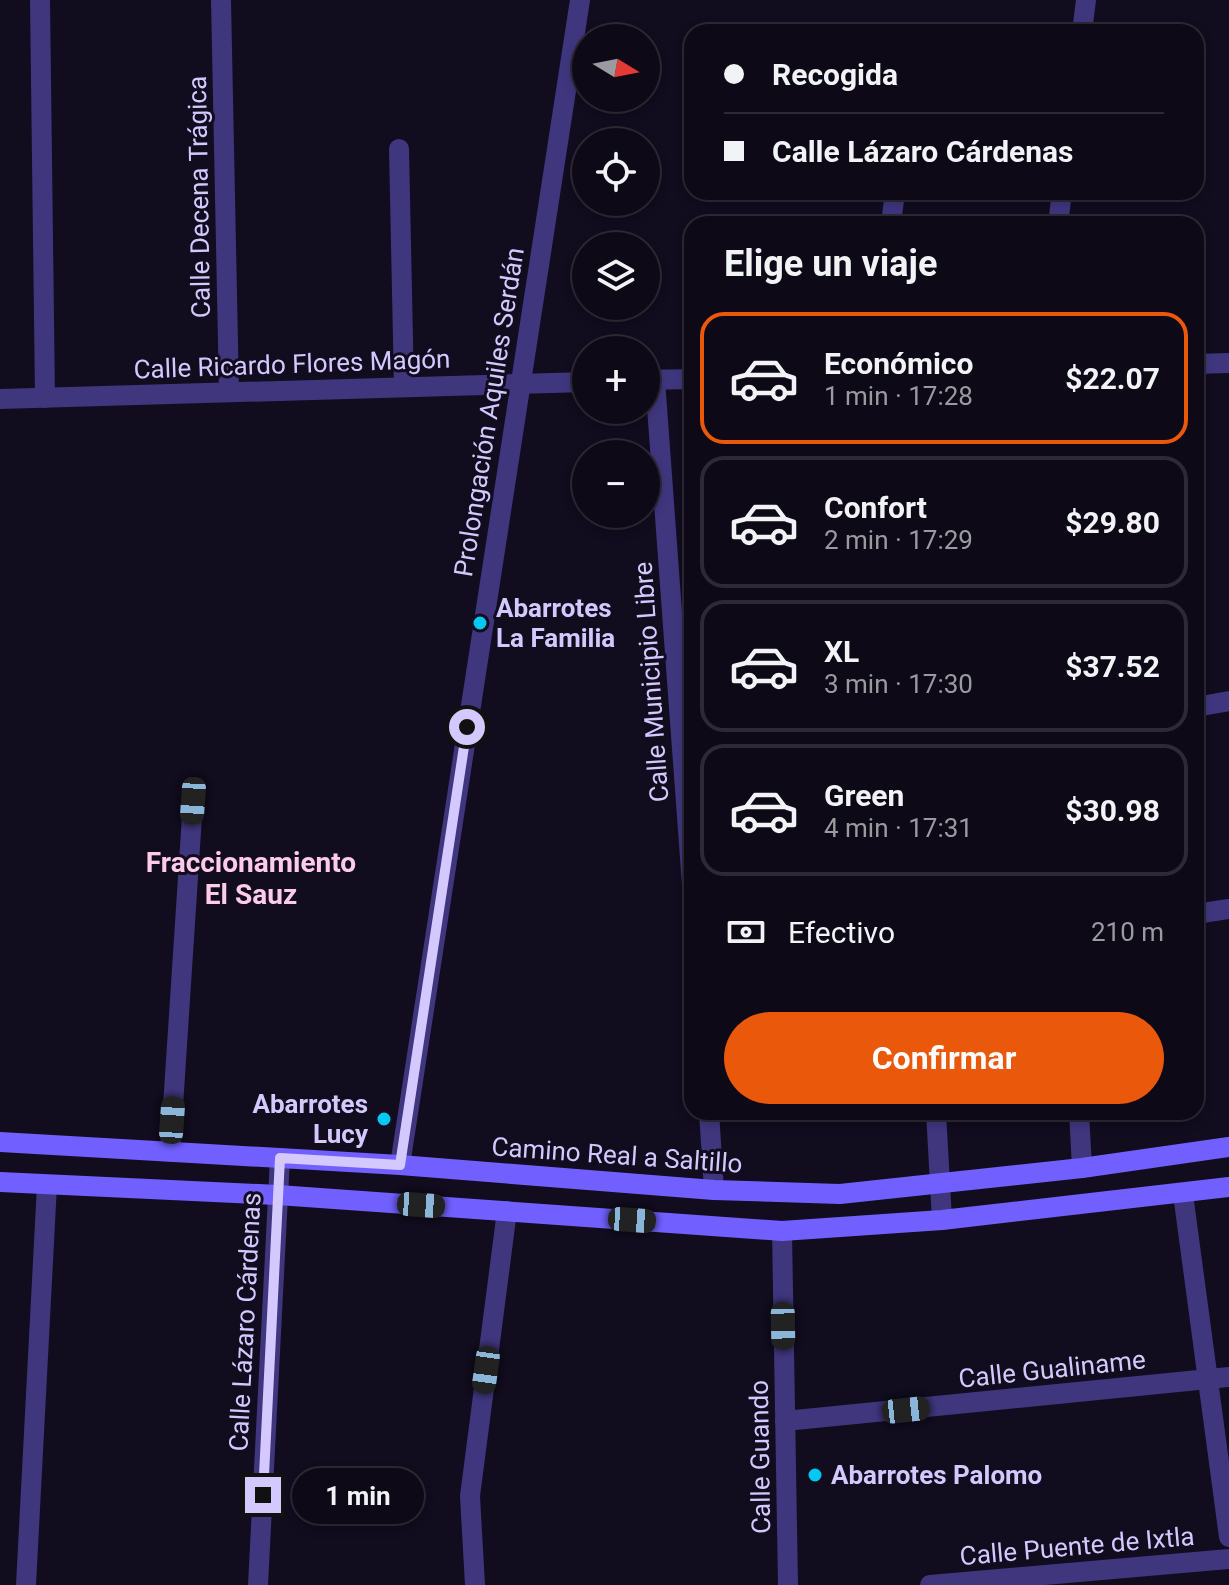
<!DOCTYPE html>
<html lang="es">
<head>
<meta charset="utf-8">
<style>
	:root { --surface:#0d0916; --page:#16121f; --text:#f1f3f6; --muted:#9a9aa1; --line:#2d2a35; --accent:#ea580c }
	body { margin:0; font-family:Roboto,sans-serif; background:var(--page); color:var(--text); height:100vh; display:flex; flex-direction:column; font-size:30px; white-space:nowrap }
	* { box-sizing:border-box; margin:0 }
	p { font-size:26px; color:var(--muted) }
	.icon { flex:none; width:44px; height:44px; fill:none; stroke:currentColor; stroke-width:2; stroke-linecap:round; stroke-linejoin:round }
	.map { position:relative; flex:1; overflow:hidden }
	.panel { position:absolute; left:684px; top:216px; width:520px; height:904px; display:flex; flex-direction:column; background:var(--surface); border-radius:24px; box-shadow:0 4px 12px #0003,0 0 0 2px var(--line) }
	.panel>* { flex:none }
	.banner { position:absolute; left:684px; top:24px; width:520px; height:176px; border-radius:24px; box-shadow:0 4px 12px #0003,0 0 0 2px var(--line); display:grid; align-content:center; height:176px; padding:0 40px; background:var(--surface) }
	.needle { width:52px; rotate:100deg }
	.controls { position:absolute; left:572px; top:24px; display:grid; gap:16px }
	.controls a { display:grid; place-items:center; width:88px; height:88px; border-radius:50%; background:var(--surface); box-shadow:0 4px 12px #0003,0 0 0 2px var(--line); font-size:40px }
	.end { position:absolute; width:36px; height:36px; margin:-18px; border:10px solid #d4c9ff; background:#111; box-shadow:0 0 0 4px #111 }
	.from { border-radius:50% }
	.bubble { position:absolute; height:56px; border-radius:28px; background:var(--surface); box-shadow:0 4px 12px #0003,0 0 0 2px var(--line); font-size:26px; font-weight:700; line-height:56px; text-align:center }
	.car { position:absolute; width:24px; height:48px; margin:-24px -12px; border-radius:10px; box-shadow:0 0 6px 2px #0007; background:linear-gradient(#222 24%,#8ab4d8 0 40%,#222 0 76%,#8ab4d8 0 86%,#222 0) }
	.banner b { display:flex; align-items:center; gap:28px; height:76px; font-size:30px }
	.banner b+b { border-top:2px solid var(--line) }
	.banner i { width:20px; height:20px; background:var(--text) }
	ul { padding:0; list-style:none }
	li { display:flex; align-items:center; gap:24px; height:132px; margin:0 16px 12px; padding:0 24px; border:4px solid var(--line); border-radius:24px }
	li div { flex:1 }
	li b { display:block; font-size:30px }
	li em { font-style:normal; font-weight:700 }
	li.on { border-color:var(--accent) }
	li>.icon { width:72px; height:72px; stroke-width:1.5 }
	h2 { padding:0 40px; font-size:36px; line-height:96px }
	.pay { display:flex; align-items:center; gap:20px; height:88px; padding:0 40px; font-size:30px }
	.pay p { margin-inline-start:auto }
	.primary-button { display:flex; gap:16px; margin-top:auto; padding:16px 40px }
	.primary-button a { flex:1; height:92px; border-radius:48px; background:var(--accent); color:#fff; font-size:32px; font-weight:700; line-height:92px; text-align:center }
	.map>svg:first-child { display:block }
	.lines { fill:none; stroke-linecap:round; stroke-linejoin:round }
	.street { stroke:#3f367e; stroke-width:20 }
	.secondary { stroke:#7160ff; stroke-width:20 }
	.route { stroke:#d4c9ff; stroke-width:10 }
	.poi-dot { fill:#00c8f4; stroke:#110c1e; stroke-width:3 }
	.labels { text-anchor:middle; stroke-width:6; stroke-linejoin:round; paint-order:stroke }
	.street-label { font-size:26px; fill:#d4c9ff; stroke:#110c1e }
	.poi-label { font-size:26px; font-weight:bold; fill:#d4c9ff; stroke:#110c1e; text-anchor:start }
	.neighbourhood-label { font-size:28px; font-weight:bold; fill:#ffcbe8; stroke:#110c1e }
</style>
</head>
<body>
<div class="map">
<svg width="1229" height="1585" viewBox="0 0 1229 1585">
	<rect width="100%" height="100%" fill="#110c1e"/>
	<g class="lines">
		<!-- street -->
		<g class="street">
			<path d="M40,0L45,398"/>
			<path d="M221,0L229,392"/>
			<path d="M1082,32L1086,0"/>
			<path d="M399,149L404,387"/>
			<path d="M891,224L895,192"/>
			<path d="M1058,224L1062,192"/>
			<path d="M1196,364L1229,363"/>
			<path d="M646,380L692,379"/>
			<path d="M655,380L692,885"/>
			<path d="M0,399L586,382"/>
			<path d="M1196,707L1229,701"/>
			<path d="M1196,914L1229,909"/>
			<path d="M709,1112L714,1190"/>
			<path d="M936,1112L942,1220"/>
			<path d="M1079,1112L1082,1168"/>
			<path d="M170,1152L193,801"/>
			<path d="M400,1165L580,0"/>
			<path d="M1183,1194L1229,1537"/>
			<path d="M782,1231L788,1585"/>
			<path d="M785,1421L1229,1377"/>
			<path d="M26,1585L47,1185"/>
			<path d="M258,1585L280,1158"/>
			<path d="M475,1585L470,1496L507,1211"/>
			<path d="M930,1585L1229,1559"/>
		</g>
		<!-- secondary -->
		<g class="secondary">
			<path d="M0,1142L400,1165L714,1190L840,1194L1082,1168L1229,1147"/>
			<path d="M0,1182L278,1195L782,1231L942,1220L1229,1187"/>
		</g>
	</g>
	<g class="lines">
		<!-- route -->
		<path class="route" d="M263,1495L280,1158L400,1165L467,727"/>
	</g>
	<!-- markers -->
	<g class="poi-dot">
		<circle cx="480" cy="623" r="8"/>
		<circle cx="384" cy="1119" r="8"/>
		<circle cx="815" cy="1475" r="8"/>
	</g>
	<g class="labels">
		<!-- street labels -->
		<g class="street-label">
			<text transform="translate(199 197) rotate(-91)" y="9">Calle Decena Trágica</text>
			<text transform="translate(292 364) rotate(-2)" y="9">Calle Ricardo Flores Magón</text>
			<text transform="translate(489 412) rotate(-81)" y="9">Prolongación Aquiles Serdán</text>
			<text transform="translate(651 682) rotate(-94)" y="9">Calle Municipio Libre</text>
			<text transform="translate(617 1155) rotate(4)" y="9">Camino Real a Saltillo</text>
			<text transform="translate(245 1322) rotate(-87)" y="9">Calle Lázaro Cárdenas</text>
			<text transform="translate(1052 1369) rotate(-6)" y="9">Calle Gualiname</text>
			<text transform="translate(760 1457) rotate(-91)" y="9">Calle Guando</text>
			<text transform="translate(1077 1546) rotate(-5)" y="9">Calle Puente de Ixtla</text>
		</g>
		<!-- poi labels -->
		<g class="poi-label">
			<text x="496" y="617">Abarrotes<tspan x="496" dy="30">La Familia</tspan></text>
			<text x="368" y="1113" text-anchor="end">Abarrotes<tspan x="368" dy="30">Lucy</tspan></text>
			<text x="831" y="1484">Abarrotes Palomo</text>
		</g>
		<!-- neighbourhood labels -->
		<g class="neighbourhood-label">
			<text x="251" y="872">Fraccionamiento<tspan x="251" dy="32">El Sauz</tspan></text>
		</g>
	</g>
</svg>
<div class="controls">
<a><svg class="needle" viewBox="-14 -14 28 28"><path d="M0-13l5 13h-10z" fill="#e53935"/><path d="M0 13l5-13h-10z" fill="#9a9aa1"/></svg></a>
<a><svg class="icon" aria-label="locate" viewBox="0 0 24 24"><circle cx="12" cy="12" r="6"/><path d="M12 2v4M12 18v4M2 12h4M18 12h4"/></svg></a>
<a><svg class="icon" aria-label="layers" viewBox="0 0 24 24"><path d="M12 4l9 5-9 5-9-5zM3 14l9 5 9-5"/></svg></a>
<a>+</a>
<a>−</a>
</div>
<i class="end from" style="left:467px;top:727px"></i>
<i class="end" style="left:263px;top:1495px"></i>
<div class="bubble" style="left:292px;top:1468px;width:132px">1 min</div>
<i class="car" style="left:193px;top:801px;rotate:184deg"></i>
<i class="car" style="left:172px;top:1120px;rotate:4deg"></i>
<i class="car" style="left:421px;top:1205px;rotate:94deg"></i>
<i class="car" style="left:632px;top:1220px;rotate:94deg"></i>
<i class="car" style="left:783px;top:1326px;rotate:179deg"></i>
<i class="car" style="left:486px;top:1370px;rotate:188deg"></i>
<i class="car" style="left:906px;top:1410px;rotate:84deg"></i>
<div class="banner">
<b><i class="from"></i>Recogida</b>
<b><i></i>Calle Lázaro Cárdenas</b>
</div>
<section class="panel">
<h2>Elige un viaje</h2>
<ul>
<li class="on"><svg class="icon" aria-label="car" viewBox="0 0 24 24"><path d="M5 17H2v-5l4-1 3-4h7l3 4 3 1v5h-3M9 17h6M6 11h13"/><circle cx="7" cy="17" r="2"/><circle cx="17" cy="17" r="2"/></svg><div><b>Económico</b><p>1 min · 17:28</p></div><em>$22.07</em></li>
<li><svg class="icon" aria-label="car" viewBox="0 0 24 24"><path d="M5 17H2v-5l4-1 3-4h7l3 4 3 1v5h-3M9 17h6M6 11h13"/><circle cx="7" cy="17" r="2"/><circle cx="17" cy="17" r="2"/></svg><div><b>Confort</b><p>2 min · 17:29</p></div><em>$29.80</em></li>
<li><svg class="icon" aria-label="car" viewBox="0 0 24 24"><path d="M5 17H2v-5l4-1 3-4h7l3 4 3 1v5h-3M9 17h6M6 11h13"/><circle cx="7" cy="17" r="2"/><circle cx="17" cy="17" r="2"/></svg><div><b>XL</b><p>3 min · 17:30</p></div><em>$37.52</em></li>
<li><svg class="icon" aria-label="car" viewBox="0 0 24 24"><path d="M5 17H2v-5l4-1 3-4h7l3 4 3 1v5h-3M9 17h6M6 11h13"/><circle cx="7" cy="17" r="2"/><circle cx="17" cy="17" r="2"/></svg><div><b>Green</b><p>4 min · 17:31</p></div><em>$30.98</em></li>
</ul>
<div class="pay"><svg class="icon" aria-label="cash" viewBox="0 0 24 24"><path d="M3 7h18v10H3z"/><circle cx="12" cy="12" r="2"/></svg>Efectivo<p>210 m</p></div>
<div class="primary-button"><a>Confirmar</a></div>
</section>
</div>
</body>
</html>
